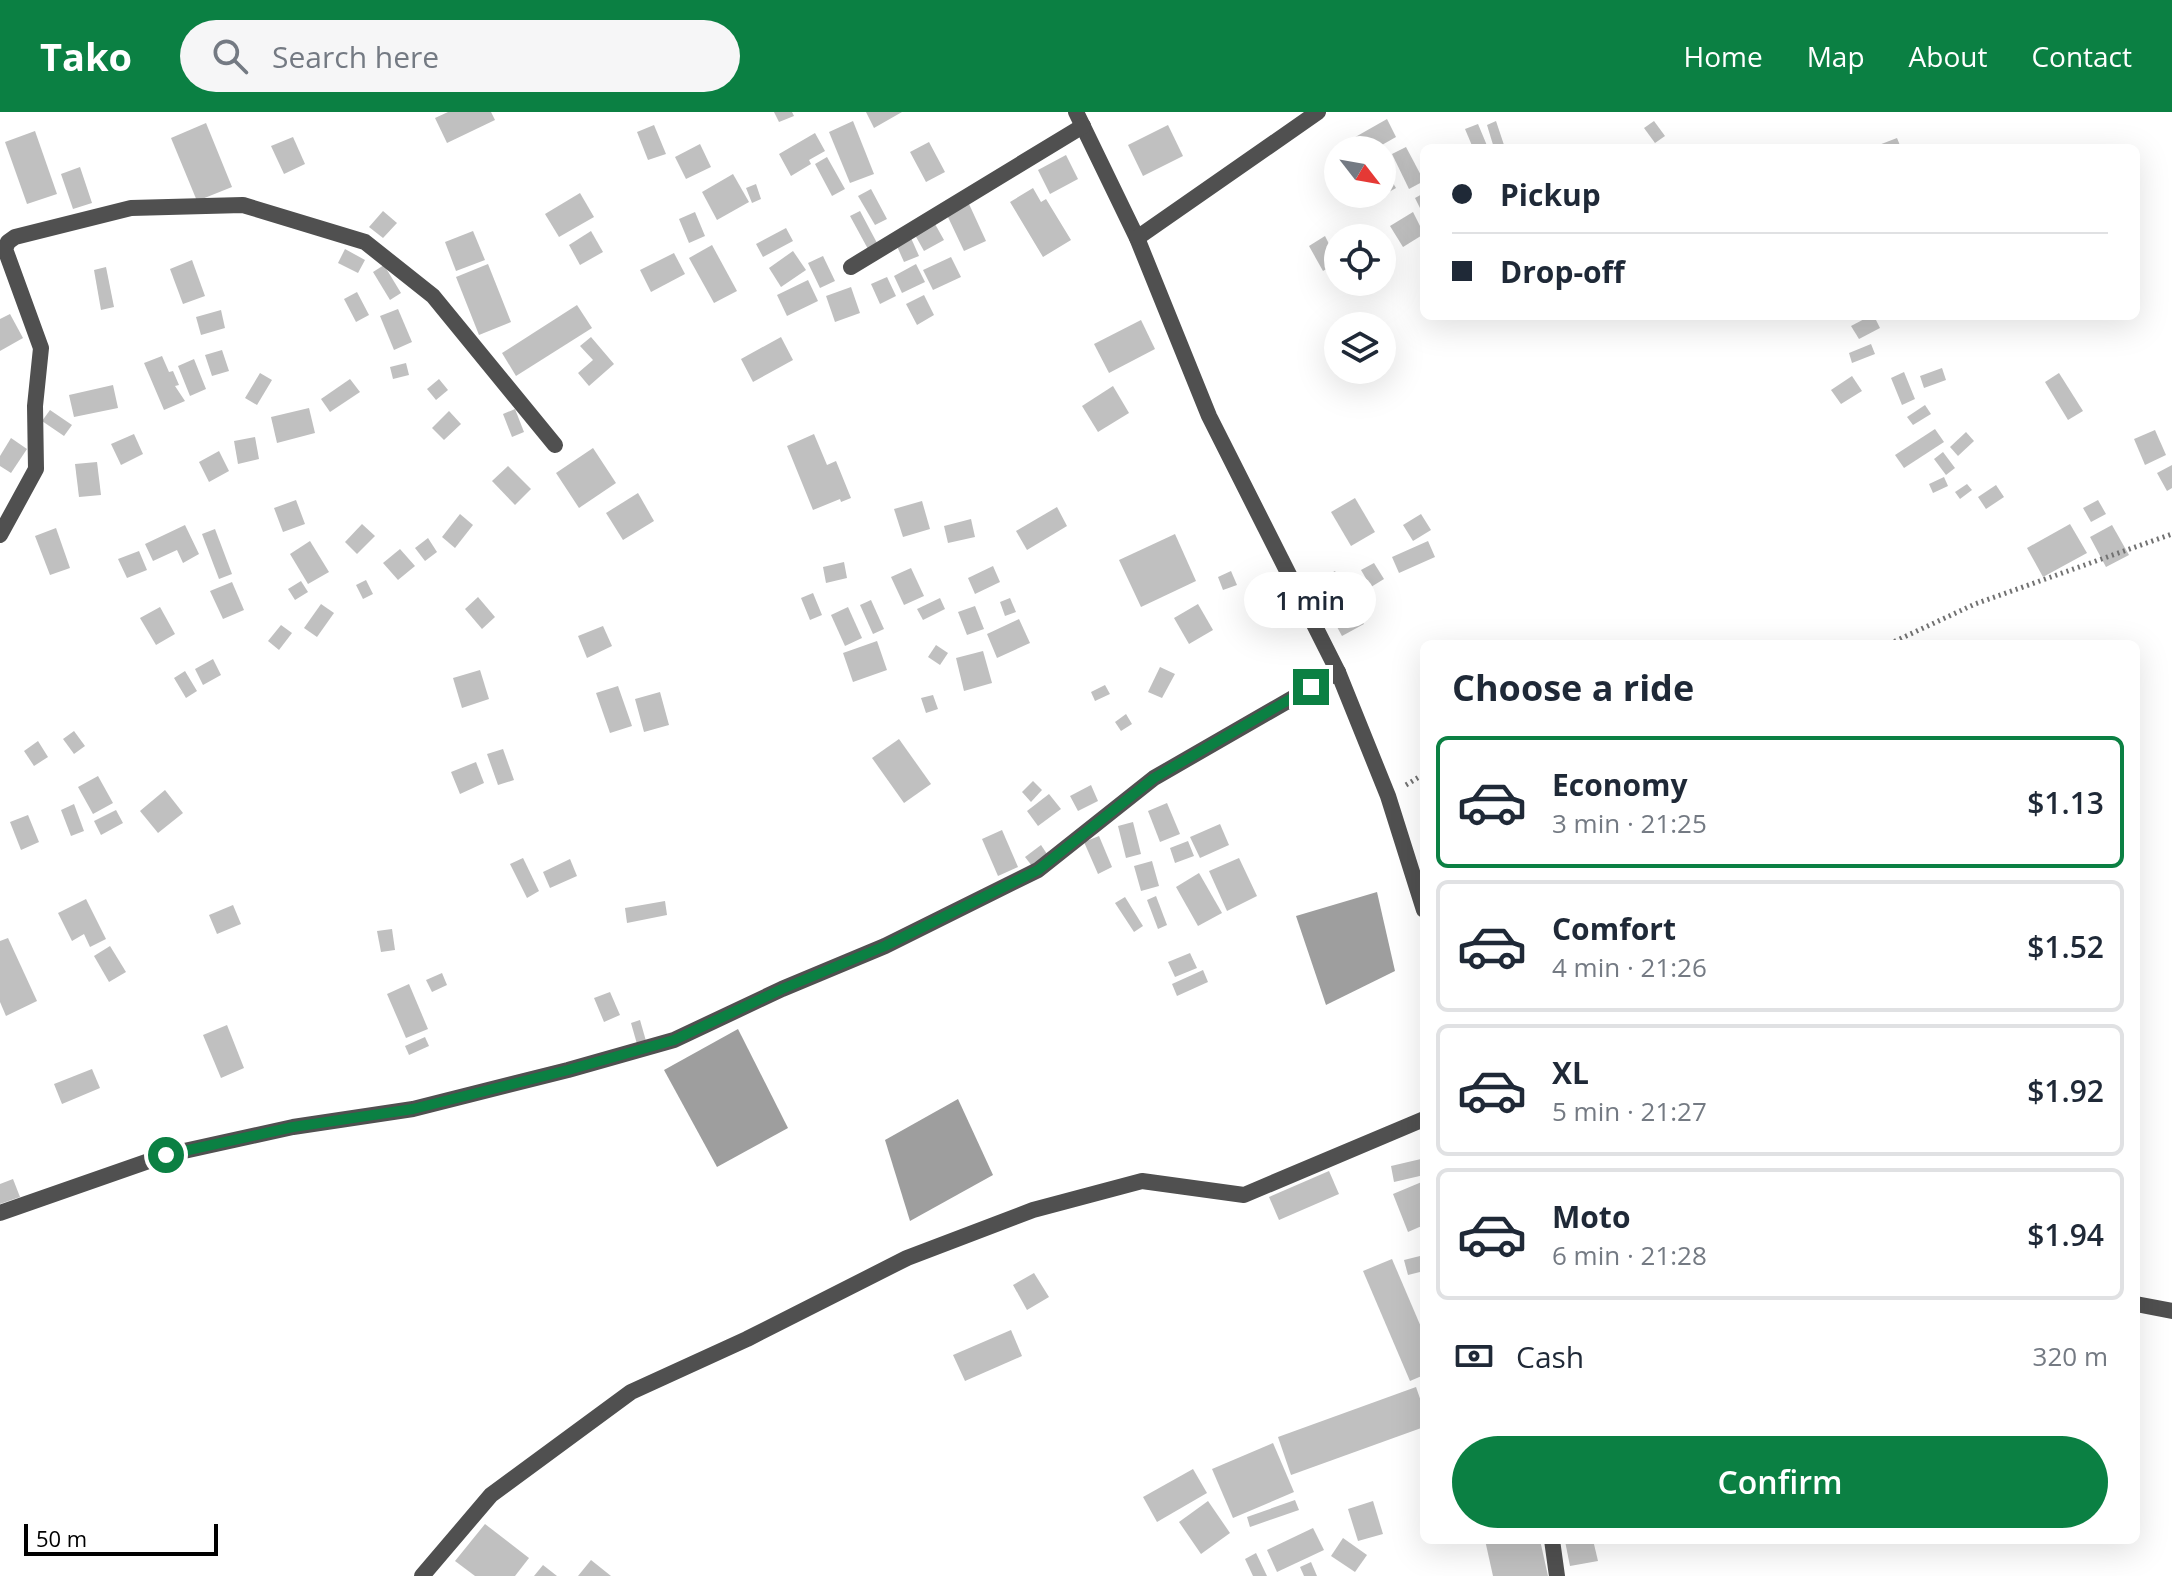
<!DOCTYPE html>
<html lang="en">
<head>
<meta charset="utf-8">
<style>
	:root { --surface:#fff; --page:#f6f6f7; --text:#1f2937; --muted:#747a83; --line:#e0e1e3; --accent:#0b8043 }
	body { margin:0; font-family:"Open Sans",sans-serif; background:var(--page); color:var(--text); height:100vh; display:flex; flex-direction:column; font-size:30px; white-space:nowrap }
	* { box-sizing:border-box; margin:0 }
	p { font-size:26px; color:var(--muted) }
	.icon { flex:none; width:44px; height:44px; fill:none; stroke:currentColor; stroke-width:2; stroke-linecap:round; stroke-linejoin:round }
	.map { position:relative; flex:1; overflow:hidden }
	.details { position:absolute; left:1420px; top:528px; width:720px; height:904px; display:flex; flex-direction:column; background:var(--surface); border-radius:12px; box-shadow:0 8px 32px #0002 }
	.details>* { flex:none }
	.guide { position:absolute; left:1420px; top:32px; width:720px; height:176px; border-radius:12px; box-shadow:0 8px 32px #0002; display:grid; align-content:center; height:176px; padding:0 32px; background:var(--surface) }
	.needle { width:52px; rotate:121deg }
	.fabs { position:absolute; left:1324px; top:24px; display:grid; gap:16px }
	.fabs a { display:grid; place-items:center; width:72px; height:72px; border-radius:50%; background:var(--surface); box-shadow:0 8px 32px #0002; font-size:40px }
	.scale { position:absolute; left:24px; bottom:20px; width:194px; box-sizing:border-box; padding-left:8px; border:4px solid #000; border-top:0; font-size:22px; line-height:28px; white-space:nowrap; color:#000; -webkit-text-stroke:6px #fff; paint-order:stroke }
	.end { position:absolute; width:36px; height:36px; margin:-18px; border:10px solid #0b8043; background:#fff; box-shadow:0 0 0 4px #fff }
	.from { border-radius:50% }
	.bubble { position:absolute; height:56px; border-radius:28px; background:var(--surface); box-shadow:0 8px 32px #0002; font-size:26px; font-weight:600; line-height:56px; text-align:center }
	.guide b { display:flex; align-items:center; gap:28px; height:76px; font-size:30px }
	.guide b+b { border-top:2px solid var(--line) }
	.guide i { width:20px; height:20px; background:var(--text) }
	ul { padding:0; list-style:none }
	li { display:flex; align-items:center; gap:24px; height:132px; margin:0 16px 12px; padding:0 16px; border:4px solid var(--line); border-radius:12px }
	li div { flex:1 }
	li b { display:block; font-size:30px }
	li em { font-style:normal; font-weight:600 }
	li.selected { border-color:var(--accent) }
	li>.icon { width:72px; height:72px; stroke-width:1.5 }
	h2 { padding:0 32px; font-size:36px; line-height:96px }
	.pay { display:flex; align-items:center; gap:20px; height:88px; padding:0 32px; font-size:30px }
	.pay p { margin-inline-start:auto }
	.cta { display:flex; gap:16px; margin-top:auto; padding:16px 32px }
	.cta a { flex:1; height:92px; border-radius:48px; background:var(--accent); color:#fff; font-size:32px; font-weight:600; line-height:92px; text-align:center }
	header { display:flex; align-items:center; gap:48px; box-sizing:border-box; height:112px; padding:0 40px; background:var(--accent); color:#fff }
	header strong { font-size:38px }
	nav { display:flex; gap:44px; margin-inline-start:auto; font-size:28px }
	.search { width:560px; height:72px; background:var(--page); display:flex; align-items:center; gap:20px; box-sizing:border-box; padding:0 28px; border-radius:44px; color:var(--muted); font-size:30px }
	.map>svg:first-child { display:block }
	.water { fill:#9e9e9e }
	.building { fill:#c0c0c0 }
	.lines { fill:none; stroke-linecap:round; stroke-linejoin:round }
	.path { stroke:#727272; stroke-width:5; stroke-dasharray:2 4; stroke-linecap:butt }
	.street { stroke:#505050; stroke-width:16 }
	.route { stroke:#0b8043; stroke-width:10 }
</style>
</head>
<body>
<header>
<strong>Tako</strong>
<div class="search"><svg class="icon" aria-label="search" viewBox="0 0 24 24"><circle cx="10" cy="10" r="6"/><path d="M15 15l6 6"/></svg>Search here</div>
<nav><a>Home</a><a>Map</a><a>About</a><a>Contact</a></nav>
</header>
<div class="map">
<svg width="2172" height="1464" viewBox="0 0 2172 1464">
	<rect width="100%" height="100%" fill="#fff"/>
	<!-- water -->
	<g class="water">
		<path d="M1377,780L1395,859L1326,893L1296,804Z"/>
		<path d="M738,917L788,1016L717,1055L664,958Z"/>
		<path d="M958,987L993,1063L910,1109L885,1028Z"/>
	</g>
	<!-- building -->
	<g class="building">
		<path d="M448,0H491L495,8L447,31L435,6Z"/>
		<path d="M774,0H792L794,4L779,10Z"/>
		<path d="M866,0H902L874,16Z"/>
		<path d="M1387,7L1396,25L1373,38H1346L1343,32Z"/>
		<path d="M853,9L874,62L850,71L829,20Z"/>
		<path d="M1496,9L1505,36H1494L1487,13Z"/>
		<path d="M1654,9L1665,24L1655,31L1644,16Z"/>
		<path d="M206,11L232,75L197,89L171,26Z"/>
		<path d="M1478,12L1488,36H1473L1465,17Z"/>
		<path d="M654,13L666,42L648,48L637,20Z"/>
		<path d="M1168,13L1183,44L1143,64L1128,33Z"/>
		<path d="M35,19L57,82L27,92L5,30Z"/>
		<path d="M815,21L825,39L809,48L811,52L791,64L779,42Z"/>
		<path d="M293,25L305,52L284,62L271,34Z"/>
		<path d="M1897,26L1901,36H1871Z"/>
		<path d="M929,30L945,60L926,70L910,40Z"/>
		<path d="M700,32L711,55L686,67L675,45Z"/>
		<path d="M1406,35L1424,69L1409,77L1392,42Z"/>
		<path d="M1066,43L1078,67L1050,82L1038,58Z"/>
		<path d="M827,45L845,77L832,84L815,52Z"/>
		<path d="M1382,53L1396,76L1366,93L1360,82H1382Z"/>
		<path d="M80,55L92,91L73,97L61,62Z"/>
		<path d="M733,62L749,90L717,108L702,80Z"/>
		<path d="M756,72L761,87L752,91L746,76Z"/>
		<path d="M1033,76L1041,90L1046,87L1071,128L1043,145L1010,90Z"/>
		<path d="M871,77L887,107L875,113L858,84Z"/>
		<path d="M580,81L594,105L559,125L545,102Z"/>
		<path d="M1424,81V104L1415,86Z"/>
		<path d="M969,92L986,129L964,139L947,103Z"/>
		<path d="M383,99L397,111L383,126L369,115Z"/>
		<path d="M860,99L877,131L868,137L850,104Z"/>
		<path d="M695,100L705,124L689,131L679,107Z"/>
		<path d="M1413,100L1424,122L1403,135L1390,114Z"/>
		<path d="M935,112L944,128L924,139L915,123Z"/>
		<path d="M786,116L793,129L763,145L756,132Z"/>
		<path d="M473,119L485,148L456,159L445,130Z"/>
		<path d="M591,119L603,140L580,153L569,133Z"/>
		<path d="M1325,124L1338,150L1323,159L1309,134Z"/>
		<path d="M911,126L919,144L904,150L896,132Z"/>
		<path d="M712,133L737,179L714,191L689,146Z"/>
		<path d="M345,137L365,148L358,161L338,151Z"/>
		<path d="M793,139L806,158L781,175L769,156Z"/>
		<path d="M674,141L685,162L651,180L640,158Z"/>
		<path d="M823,144L835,169L820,176L808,151Z"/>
		<path d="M951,145L961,165L933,178L923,158Z"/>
		<path d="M192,148L205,184L183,192L170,157Z"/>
		<path d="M488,152L511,210L479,223L456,165Z"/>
		<path d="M916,152L925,170L902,181L894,164Z"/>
		<path d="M384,153L401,181L390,188L373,160Z"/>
		<path d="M106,155L114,195L101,198L94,158Z"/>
		<path d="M887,165L896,184L880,192L871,172Z"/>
		<path d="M808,168L818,189L787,204L777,183Z"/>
		<path d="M851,175L860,201L835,210L826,184Z"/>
		<path d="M357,180L369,203L356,210L344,187Z"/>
		<path d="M924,183L934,203L917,213L906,192Z"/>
		<path d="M577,193L592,216L516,264L502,241Z"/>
		<path d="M398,197L412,230L394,238L380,204Z"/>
		<path d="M221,198L225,216L201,223L196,205Z"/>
		<path d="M10,202L23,226L0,239V207Z"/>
		<path d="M1870,204H1874L1880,216L1859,227L1851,214Z"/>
		<path d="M1141,208L1155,237L1109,261L1094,232Z"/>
		<path d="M591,225L614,252L589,274L578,261L593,248L580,234Z"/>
		<path d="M781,225L793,248L753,270L741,247Z"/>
		<path d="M1871,232L1875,242L1852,251L1849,241Z"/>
		<path d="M222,238L229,259L212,264L205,243Z"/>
		<path d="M162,244L169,260L173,259L179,273L175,274L185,289L164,298L144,251Z"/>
		<path d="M194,247L206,277L190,284L178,254Z"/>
		<path d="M406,251L409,263L393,267L390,255Z"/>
		<path d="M1942,256L1946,268L1924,276L1920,264Z"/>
		<path d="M1904,260L1915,287L1902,293L1891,266Z"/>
		<path d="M260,261L272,268L257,293L245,286Z"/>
		<path d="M2059,261L2083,299L2068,308L2045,270Z"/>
		<path d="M1852,264L1862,279L1841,292L1831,278Z"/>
		<path d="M350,267L360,280L330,300L321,287Z"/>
		<path d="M439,267L448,278L436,288L427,277Z"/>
		<path d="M113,273L118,296L74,305L69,283Z"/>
		<path d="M1113,274L1129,301L1098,320L1082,294Z"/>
		<path d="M1925,293L1931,302L1913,313L1907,305Z"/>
		<path d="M309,296L315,321L277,331L271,305Z"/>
		<path d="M515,297L524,320L512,325L503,302Z"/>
		<path d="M50,298L72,313L64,324L42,309Z"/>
		<path d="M449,299L461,312L444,328L432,316Z"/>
		<path d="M1935,317L1944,330L1904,356L1895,343Z"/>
		<path d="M2155,318L2166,343L2145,353L2134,327Z"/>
		<path d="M1966,320L1974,329L1958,344L1950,335Z"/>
		<path d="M134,322L143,342L121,353L111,332Z"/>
		<path d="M814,322L827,353L836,349L851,386L841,390L840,387L813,398L787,334Z"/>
		<path d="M255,325L259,347L238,352L234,329Z"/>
		<path d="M11,326L27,337L11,361L0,354V344Z"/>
		<path d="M593,336L616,371L579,396L556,361Z"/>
		<path d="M219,339L229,359L209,370L199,350Z"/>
		<path d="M1943,340L1955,356L1946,363L1934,347Z"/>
		<path d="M97,350L101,383L79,385L75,352Z"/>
		<path d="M2172,353V376L2167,379L2157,361Z"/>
		<path d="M508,354L531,377L515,393L492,369Z"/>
		<path d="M1944,365L1948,374L1933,381L1929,372Z"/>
		<path d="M1967,372L1972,378L1960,387L1955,380Z"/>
		<path d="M1996,373L2004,385L1986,397L1978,385Z"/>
		<path d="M638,381L654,409L623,428L606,401Z"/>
		<path d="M1355,386L1375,420L1351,434L1331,400Z"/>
		<path d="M296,388L305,412L283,420L274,396Z"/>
		<path d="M2098,388L2106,402L2091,410L2083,396Z"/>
		<path d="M922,389L930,417L903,425L894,397Z"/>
		<path d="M1057,395L1067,414L1027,438L1016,419Z"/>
		<path d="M460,402L473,413L455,436L442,425Z"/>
		<path d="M1421,402L1431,418L1413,429L1403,413Z"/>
		<path d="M971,407L975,425L948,431L944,414Z"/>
		<path d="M362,412L375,424L357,442L345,430Z"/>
		<path d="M2070,412L2087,441L2043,465L2027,436Z"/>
		<path d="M185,413L199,442L183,451L177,438L153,449L145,432Z"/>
		<path d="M2112,413L2129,443L2106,455L2090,425Z"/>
		<path d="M56,416L70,456L50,463L35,424Z"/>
		<path d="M215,417L232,462L219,467L202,422Z"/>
		<path d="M1175,422L1196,469L1141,495L1119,448Z"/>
		<path d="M428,426L437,440L425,449L415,436Z"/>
		<path d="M310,429L329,460L308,472L290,442Z"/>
		<path d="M1428,429L1435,445L1399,461L1392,445Z"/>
		<path d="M400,437L415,454L398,468L383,451Z"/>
		<path d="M139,439L147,458L127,466L118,447Z"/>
		<path d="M844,450L847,466L826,471L823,455Z"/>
		<path d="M1374,451L1384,467L1371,475L1361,458Z"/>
		<path d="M993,454L1000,470L975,482L968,466Z"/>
		<path d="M911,456L924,484L904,493L891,465Z"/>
		<path d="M1231,459L1237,473L1223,478L1218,465Z"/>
		<path d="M1335,459L1364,512L1342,524L1313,471Z"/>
		<path d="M366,468L373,482L363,487L356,473Z"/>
		<path d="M301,469L308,480L295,488L288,477Z"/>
		<path d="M232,470L244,498L223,507L210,479Z"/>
		<path d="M1278,478L1290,503L1273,512L1260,487Z"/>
		<path d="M813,481L822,503L810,508L801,486Z"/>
		<path d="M478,485L495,505L482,517L465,497Z"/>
		<path d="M940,486L945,497L923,508L917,497Z"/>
		<path d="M1010,486L1016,500L1005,504L1000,490Z"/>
		<path d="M871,488L884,517L873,522L860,493Z"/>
		<path d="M321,492L334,501L317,525L304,516Z"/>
		<path d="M1198,492L1213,518L1189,532L1174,506Z"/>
		<path d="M975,494L984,517L967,523L958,500Z"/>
		<path d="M160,495L175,522L156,533L140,506Z"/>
		<path d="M848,495L862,526L845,534L831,503Z"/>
		<path d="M1019,507L1030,531L997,546L987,522Z"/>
		<path d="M281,513L292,521L279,538L268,529Z"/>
		<path d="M603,514L612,534L587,546L578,524Z"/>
		<path d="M877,529L887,558L853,570L843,541Z"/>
		<path d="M936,533L948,541L940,553L928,545Z"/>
		<path d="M983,539L992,571L964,579L956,546Z"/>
		<path d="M213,547L221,563L203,573L195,557Z"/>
		<path d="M1160,555L1175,562L1162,586L1148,580Z"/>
		<path d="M480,558L489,587L462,596L453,566Z"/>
		<path d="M185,559L197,579L186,586L174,566Z"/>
		<path d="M1105,573L1110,582L1095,589L1091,580Z"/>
		<path d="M618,574L632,614L610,621L596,581Z"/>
		<path d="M660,580L669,613L644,620L635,587Z"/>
		<path d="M933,583L938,597L926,601L921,586Z"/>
		<path d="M1126,602L1132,612L1121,619L1115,610Z"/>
		<path d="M74,619L85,634L74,642L63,627Z"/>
		<path d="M899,627L931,672L904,691L872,646Z"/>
		<path d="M38,629L48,645L34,654L24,639Z"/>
		<path d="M503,637L514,668L498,673L487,642Z"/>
		<path d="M476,650L484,671L460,682L451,660Z"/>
		<path d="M98,664L113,691L93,702L78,675Z"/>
		<path d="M1033,669L1042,678L1031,690L1022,680Z"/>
		<path d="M1091,673L1098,689L1078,699L1070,684Z"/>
		<path d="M165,678L183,701L158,721L140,699Z"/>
		<path d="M1049,682L1061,697L1038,714L1027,699Z"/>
		<path d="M1167,691L1180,722L1160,730L1148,699Z"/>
		<path d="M74,692L84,719L71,724L61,698Z"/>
		<path d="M116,698L123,711L101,723L94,709Z"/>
		<path d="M28,703L39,730L21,738L10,710Z"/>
		<path d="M1133,710L1141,742L1126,746L1118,714Z"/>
		<path d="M1220,712L1229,733L1200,746L1190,725Z"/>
		<path d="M1002,718L1018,755L998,764L982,727Z"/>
		<path d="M1099,724L1112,755L1098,762L1084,730Z"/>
		<path d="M1188,729L1194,744L1175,751L1170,736Z"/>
		<path d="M1041,733L1047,742L1032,754L1025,745Z"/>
		<path d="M523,746L539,779L527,786L510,752Z"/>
		<path d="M1239,746L1257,784L1227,799L1209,759Z"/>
		<path d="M570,747L577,764L550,776L543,760Z"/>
		<path d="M1152,749L1159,774L1141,779L1134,754Z"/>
		<path d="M1199,761L1222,801L1198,814L1176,775Z"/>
		<path d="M1156,784L1167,813L1158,817L1147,788Z"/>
		<path d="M1125,785L1143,814L1134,820L1115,791Z"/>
		<path d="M86,787L106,827L90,835L84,822L72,829L58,801Z"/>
		<path d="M665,789L667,803L627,811L625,796Z"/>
		<path d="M233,793L241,812L217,822L209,803Z"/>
		<path d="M392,817L395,838L381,840L377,819Z"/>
		<path d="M8,826L37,889L6,904L0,890V829Z"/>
		<path d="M110,834L126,860L109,870L94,844Z"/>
		<path d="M1190,841L1197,856L1175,865L1168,850Z"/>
		<path d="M1203,858L1208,870L1177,884L1172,872Z"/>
		<path d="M442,861L447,873L432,880L426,868Z"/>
		<path d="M409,872L428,917L406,926L387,882Z"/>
		<path d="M610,880L620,903L604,910L594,886Z"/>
		<path d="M640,908L646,929L637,932L631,911Z"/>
		<path d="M227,913L244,956L221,966L203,923Z"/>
		<path d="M425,925L429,934L409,943L405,934Z"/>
		<path d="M92,957L100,976L62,992L54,972Z"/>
		<path d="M1421,1047L1424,1063L1394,1070L1391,1054Z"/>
		<path d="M1329,1059L1339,1082L1279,1108L1269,1085Z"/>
		<path d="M13,1067L20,1085L0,1092V1072Z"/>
		<path d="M1424,1069V1113L1408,1120L1393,1082Z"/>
		<path d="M1424,1143V1159L1408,1163L1404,1148Z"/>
		<path d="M1392,1147L1424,1222V1263L1410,1269L1363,1159Z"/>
		<path d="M1034,1161L1049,1185L1027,1198L1013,1173Z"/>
		<path d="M1011,1218L1022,1244L965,1269L953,1243Z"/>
		<path d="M1416,1275L1424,1298V1315L1291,1363L1278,1325Z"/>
		<path d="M1273,1331L1294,1380L1233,1406L1212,1357Z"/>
		<path d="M1193,1357L1207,1381L1157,1410L1143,1385Z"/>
		<path d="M1295,1388L1299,1398L1250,1415L1247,1405Z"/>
		<path d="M1208,1389L1230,1421L1201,1442L1179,1410Z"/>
		<path d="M1373,1389L1383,1422L1358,1429L1348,1397Z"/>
		<path d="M485,1412L529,1446L515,1464H475L455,1449Z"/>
		<path d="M1313,1416L1324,1438L1277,1460L1267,1438Z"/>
		<path d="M1343,1426L1367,1443L1355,1460L1331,1444Z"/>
		<path d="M1485,1428H1540L1548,1464H1493Z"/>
		<path d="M1593,1428L1598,1449L1570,1454L1565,1429Z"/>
		<path d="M1256,1441L1267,1464H1253L1245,1447Z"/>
		<path d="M591,1448L611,1464H578Z"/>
		<path d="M1311,1450L1317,1464H1304L1300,1455Z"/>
		<path d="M543,1453L557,1464H534Z"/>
	</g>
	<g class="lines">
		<!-- path -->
		<g class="path">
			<path d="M1889,532L1975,492L2172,422"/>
			<path d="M1406,673L1424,662"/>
		</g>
		<!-- street -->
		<g class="street">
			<path d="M1076,0L1137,126L1209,304L1338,560L1388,684L1424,798"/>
			<path d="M1137,126L1318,0"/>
			<path d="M851,155L1083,14"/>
			<path d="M0,423L36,357L35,294L41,236L5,137L8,130L15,125L131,96L243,93L365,130L433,184L555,333"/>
			<path d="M0,1101L166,1043L293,1015L413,997L568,958L674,928L782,877L885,834L1038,758L1154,666L1338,560"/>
			<path d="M2136,1192L2172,1199"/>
			<path d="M1552,1428L1557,1464"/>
			<path d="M422,1464L491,1383L631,1280L747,1227L907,1146L1033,1098L1142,1069L1244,1083L1424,1007"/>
		</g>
	</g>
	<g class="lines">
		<!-- route -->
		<path class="route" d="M166,1043L293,1015L413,997L568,958L674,928L782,877L885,834L1038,758L1154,666L1311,575"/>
	</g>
</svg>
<div class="fabs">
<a><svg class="needle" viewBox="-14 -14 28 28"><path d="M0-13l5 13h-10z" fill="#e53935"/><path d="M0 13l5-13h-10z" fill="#747a83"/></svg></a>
<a><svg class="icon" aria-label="locate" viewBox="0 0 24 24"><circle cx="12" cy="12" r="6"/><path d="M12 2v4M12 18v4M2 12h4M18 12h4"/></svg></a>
<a><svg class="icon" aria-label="layers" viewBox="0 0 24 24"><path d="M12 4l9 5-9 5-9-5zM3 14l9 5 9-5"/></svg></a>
</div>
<div class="scale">50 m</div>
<i class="end from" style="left:166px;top:1043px"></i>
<i class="end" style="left:1311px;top:575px"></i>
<div class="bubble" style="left:1244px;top:460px;width:132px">1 min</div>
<div class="guide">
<b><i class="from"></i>Pickup</b>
<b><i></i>Drop-off</b>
</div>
<section class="details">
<h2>Choose a ride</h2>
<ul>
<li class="selected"><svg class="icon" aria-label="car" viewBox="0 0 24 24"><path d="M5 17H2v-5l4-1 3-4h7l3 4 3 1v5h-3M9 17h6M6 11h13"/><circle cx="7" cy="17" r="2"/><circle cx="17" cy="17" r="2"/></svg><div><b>Economy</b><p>3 min · 21:25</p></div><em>$1.13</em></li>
<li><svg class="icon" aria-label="car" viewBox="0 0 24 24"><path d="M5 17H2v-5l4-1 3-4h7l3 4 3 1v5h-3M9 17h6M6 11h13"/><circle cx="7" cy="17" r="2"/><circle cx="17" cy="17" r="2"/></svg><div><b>Comfort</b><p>4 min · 21:26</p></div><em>$1.52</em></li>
<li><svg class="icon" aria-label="car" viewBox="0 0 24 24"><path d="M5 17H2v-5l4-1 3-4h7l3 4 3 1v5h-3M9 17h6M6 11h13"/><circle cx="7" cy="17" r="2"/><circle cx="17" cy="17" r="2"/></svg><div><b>XL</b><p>5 min · 21:27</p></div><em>$1.92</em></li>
<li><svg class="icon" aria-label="car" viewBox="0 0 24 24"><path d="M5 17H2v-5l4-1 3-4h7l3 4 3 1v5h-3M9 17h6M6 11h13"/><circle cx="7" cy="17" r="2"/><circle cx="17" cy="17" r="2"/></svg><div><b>Moto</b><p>6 min · 21:28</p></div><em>$1.94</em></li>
</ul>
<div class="pay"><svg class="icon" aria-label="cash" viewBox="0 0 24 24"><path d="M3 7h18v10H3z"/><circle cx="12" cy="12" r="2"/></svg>Cash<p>320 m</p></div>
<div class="cta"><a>Confirm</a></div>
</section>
</div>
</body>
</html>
